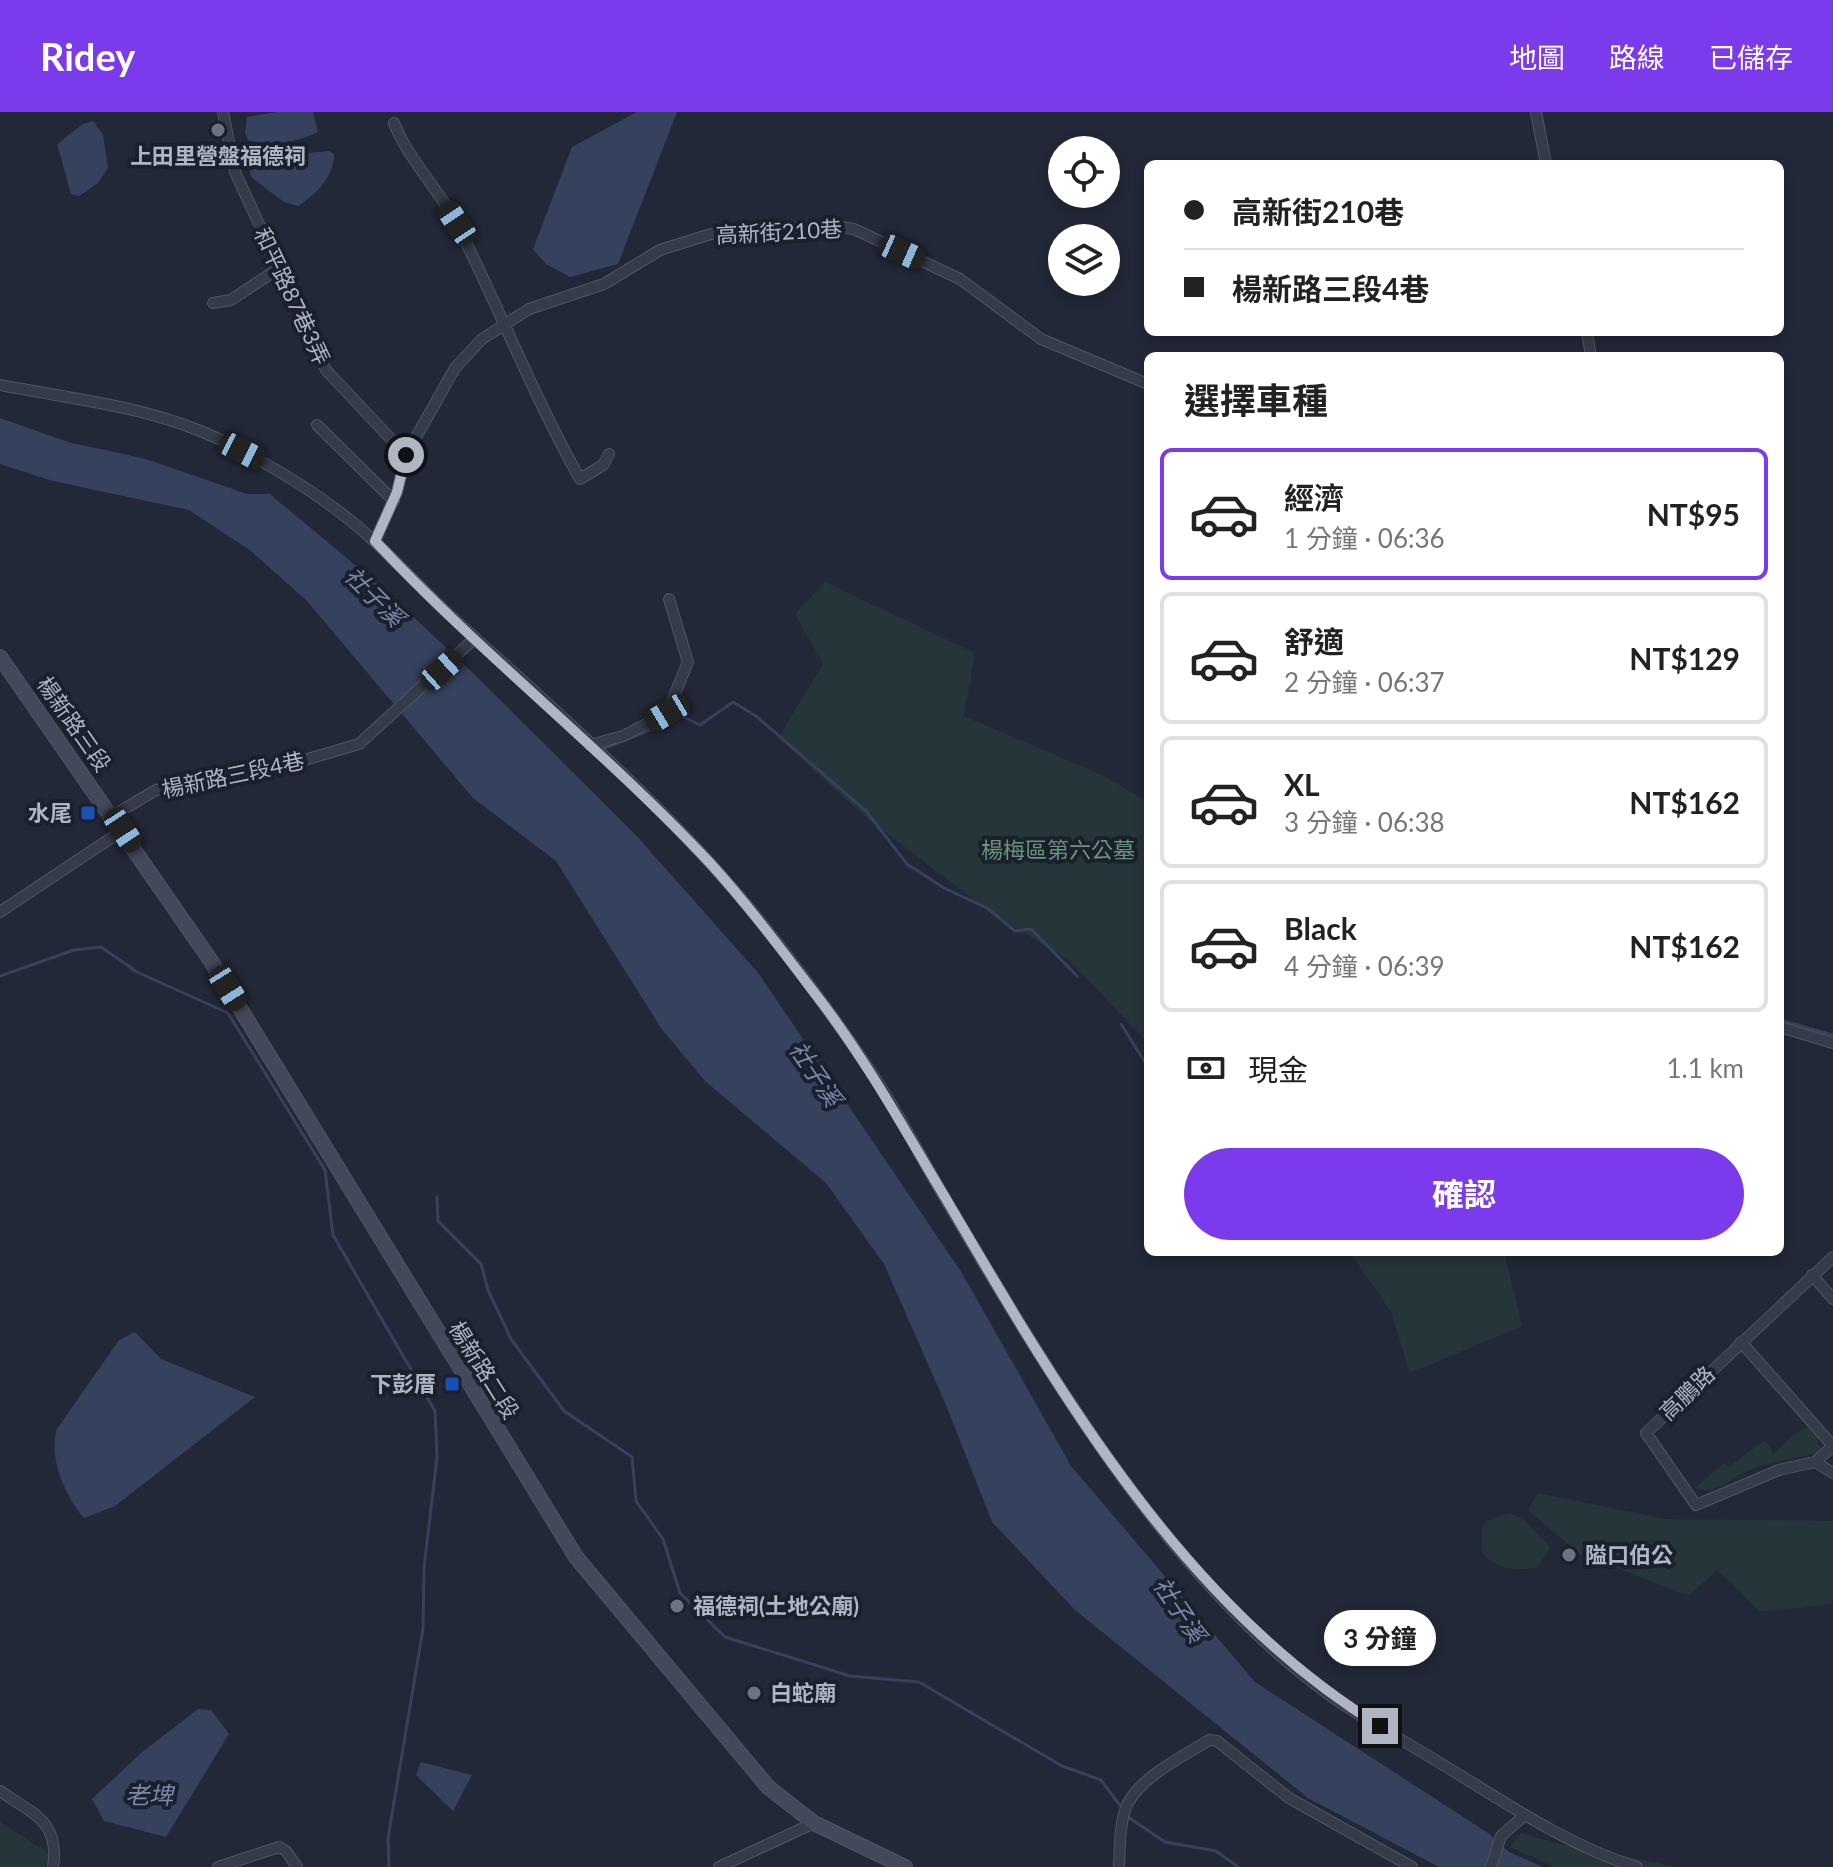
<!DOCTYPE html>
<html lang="zh-TW">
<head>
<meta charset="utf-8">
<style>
	:root { --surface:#fff; --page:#f6f6f6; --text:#222; --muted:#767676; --line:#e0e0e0; --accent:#7c3aed }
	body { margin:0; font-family:Lato,"Noto Sans TC",sans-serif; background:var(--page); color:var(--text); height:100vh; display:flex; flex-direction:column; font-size:30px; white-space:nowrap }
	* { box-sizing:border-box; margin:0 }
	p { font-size:26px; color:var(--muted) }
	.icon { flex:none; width:44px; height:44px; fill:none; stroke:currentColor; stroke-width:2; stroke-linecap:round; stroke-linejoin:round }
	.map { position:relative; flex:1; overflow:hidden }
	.panel { position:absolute; left:1144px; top:240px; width:640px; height:904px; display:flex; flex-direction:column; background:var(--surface); border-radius:12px; box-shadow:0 4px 12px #0003 }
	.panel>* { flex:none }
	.top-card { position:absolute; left:1144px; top:48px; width:640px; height:176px; border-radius:12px; box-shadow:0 4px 12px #0003; display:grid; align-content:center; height:176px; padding:0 40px; background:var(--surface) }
	.controls { position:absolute; left:1048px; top:24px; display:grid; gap:16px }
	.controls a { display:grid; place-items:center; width:72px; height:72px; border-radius:50%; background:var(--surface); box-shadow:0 4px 12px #0003; font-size:40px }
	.end { position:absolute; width:36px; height:36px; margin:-18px; border:10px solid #b0b5c4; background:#111; box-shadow:0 0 0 4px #111 }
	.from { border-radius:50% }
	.bubble { position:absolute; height:56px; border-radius:28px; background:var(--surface); box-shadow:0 4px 12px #0003; font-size:26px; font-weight:700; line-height:56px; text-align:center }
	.car { position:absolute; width:24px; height:48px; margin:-24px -12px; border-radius:10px; box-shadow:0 0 6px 2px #0007; background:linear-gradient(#222 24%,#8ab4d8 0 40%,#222 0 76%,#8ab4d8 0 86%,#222 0) }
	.top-card b { display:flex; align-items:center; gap:28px; height:76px; font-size:30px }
	.top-card b+b { border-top:2px solid var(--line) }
	.top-card i { width:20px; height:20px; background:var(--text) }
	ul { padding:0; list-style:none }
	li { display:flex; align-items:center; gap:24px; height:132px; margin:0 16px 12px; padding:0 24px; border:4px solid var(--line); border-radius:12px }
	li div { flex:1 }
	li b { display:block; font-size:30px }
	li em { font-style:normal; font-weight:700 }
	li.on { border-color:var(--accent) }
	li>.icon { width:72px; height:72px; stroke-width:1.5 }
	h2 { padding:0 40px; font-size:36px; line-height:96px }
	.pay { display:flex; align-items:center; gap:20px; height:88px; padding:0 40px; font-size:30px }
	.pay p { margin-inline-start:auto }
	.action { display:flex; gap:16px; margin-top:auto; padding:16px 40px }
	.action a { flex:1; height:92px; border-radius:48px; background:var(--accent); color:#fff; font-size:32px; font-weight:700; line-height:92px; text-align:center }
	header { display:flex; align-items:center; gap:48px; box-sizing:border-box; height:112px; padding:0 40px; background:var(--accent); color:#fff }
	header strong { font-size:38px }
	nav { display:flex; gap:44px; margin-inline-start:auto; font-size:28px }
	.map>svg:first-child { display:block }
	.green { fill:#253539 }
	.water { fill:#36415e }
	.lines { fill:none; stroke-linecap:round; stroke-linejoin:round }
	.stream { stroke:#36415e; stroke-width:3 }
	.street-casing { stroke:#505563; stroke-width:12 }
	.secondary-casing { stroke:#505563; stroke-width:16 }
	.street { stroke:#353b48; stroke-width:10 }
	.secondary { stroke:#43495b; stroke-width:14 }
	.route { stroke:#b0b5c4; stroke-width:10 }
	.worship-dot { fill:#6b7280; stroke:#1b202d; stroke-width:3 }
	.transit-dot { fill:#1a4fb4; stroke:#1b202d; stroke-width:3 }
	.labels { text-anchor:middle; stroke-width:8; stroke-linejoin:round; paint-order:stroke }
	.poi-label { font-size:22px; font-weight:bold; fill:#b0b5c4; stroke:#1b202d; text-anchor:start }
	.street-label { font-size:22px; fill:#b0b5c4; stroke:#1b202d }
	.park-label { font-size:22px; fill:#689478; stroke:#1b202d }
	.water-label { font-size:24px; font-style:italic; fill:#7988ab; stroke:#1b202d }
</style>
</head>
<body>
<header>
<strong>Ridey</strong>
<nav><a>地圖</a><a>路線</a><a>已儲存</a></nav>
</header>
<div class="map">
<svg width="1833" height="1755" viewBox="0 0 1833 1755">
	<rect width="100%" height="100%" fill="#222837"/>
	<!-- green -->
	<g class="green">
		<path d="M825,470L975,541L964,604L1104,664L1148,690V931L1068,847L994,803L868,707L778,626L823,552L795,502Z"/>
		<path d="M1350,1140H1504L1522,1214L1410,1261L1391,1200Z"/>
		<path d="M1807,1315L1816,1322L1821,1340C1797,1347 1770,1348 1747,1359C1728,1367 1715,1384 1695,1376L1724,1351L1728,1355L1765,1328L1774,1342L1793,1323Z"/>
		<path d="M1538,1381L1666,1407L1833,1409V1492L1760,1500L1717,1458L1689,1484L1615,1455L1589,1450L1528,1398Z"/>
		<path d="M1509,1401L1522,1406L1550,1435L1538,1455C1516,1460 1498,1458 1482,1441L1481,1418L1487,1409Z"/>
		<path d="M0,1710L50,1742L45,1755H0Z"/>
		<path d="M1521,1721L1555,1731L1678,1755H1554L1510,1735Z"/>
	</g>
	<!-- water -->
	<g class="water">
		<path d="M277,0H313L318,20C298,30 270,35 248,28L245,21L247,5Z"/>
		<path d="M637,0H677L618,152L570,165L546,152L533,137L572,35Z"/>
		<path d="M93,9L103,23L108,56L98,71L79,84L71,82L57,32L83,12Z"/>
		<path d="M329,39L334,42C334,64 316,83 298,94L284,90L251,65L248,47Z"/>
		<path d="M0,306L68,330L146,347L247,382H270L385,478L472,560L634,721L759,862L962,1161L1071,1354L1255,1570L1488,1721L1509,1740L1543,1755H1439L1308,1686L1075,1498L992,1410L946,1293L884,1152L826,1071L705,969L661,916L556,749L473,686L307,489L251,439L189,398L53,369L0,352Z"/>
		<path d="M135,1220L161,1247L255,1285L115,1394L84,1406C65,1384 48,1345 57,1317L119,1228Z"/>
		<path d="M198,1597L211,1598L229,1622L166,1725L104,1709L92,1687L141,1641Z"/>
		<path d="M421,1650L472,1663L453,1699L416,1663Z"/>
	</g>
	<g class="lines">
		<!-- stream -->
		<g class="stream">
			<path d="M605,636L665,612L675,601L700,613L733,590L756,604L866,699L907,752L944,776L987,796L1015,819L1031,817L1077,864"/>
			<path d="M0,864L74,838L101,835L137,860L228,901L325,1058L333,1123L435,1299L437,1345L424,1456L423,1517L388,1726L389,1755"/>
			<path d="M1780,908L1833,923"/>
			<path d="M1121,912L1148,955"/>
			<path d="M437,1085L438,1109L481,1152L488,1178L511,1227L564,1299L632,1345L636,1389L663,1427L680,1481L725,1525L850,1564L919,1570L1062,1654L1101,1668L1121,1695"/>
			<path d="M1128,1705L1165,1730L1216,1739L1238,1755"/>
		</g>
		<defs>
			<g id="street">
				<path d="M223,0L235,60L326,258L406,343"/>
				<path d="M1536,0L1546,52"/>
				<path d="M394,11C409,49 440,78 458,114C500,198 534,285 580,367L603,353L609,342"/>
				<path d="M213,191L231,188L279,156"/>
				<path d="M1587,220L1591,244"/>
				<path d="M0,273C76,288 150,294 221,328C275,355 329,387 373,428C401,454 426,482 455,508C540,584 634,668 711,752C769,816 823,889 871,960C899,1001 921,1046 946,1088C1046,1257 1168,1466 1328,1582C1365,1609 1407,1630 1445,1654C1506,1691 1568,1734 1637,1755"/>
				<path d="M317,313L394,389"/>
				<path d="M375,429L397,380L406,343L455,256L482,227L529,197L604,172L660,138L711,122L829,113L854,117L960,167L1041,227L1148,272"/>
				<path d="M590,633L623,624L667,601L688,550L669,487"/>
				<path d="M112,704L156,678L294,651L359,632L475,526"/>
				<path d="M0,800L123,718"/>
				<path d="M1780,915L1833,931"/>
				<path d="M1833,1145L1646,1321L1696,1393L1779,1358L1815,1350L1833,1334"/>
				<path d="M1812,1163L1833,1187"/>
				<path d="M1741,1230L1833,1334"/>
				<path d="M1815,1350L1833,1361"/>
				<path d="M0,1679C33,1702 60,1709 53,1755"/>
				<path d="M218,1755L279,1735L286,1739L297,1755"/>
				<path d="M719,1755L814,1711"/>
				<path d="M1119,1755C1120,1735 1119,1710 1128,1691C1142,1664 1184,1644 1209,1628L1217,1629L1289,1686L1412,1755"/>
				<path d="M1491,1755L1501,1724L1525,1703"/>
			</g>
			<path id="secondary" d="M0,545L211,849L576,1445L768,1675L814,1711L905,1755"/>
		</defs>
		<!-- street casing -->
		<use href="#street" class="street-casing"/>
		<!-- secondary casing -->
		<use href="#secondary" class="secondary-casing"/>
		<!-- street -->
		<use href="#street" class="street"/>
		<!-- secondary -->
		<use href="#secondary" class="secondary"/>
	</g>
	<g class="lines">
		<!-- route -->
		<path class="route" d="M406,343L397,380L375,429C481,542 604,638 710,751C750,795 787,845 823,892C871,956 908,1024 949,1092C1062,1285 1185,1495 1380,1614"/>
	</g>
	<!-- markers -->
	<g class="worship-dot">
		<circle cx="218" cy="18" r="8"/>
		<circle cx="1569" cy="1443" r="8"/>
		<circle cx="677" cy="1494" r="8"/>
		<circle cx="754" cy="1581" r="8"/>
	</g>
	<g class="transit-dot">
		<rect x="80" y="693" width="16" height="16" rx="4"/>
		<rect x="444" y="1264" width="16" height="16" rx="4"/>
	</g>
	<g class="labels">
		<!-- poi labels -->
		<g class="poi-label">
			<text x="218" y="52" text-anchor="middle">上田里營盤福德祠</text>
			<text x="72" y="709" text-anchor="end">水尾</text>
			<text x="436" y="1280" text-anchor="end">下彭厝</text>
			<text x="1585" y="1451">隘口伯公</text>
			<text x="693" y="1502">福德祠(土地公廟)</text>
			<text x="770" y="1589">白蛇廟</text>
		</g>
		<!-- street labels -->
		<g class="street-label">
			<text transform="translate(779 120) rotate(-3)" y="8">高新街210巷</text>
			<text transform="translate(292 184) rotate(65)" y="8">和平路87巷3弄</text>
			<text transform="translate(74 612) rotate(55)" y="8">楊新路三段</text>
			<text transform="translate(233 663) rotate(-12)" y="8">楊新路三段4巷</text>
			<text transform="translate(484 1258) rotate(58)" y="8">楊新路二段</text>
			<text transform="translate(1687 1281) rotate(-44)" y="8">高鵬路</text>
		</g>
		<!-- park labels -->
		<g class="park-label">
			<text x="1058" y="746">楊梅區第六公墓</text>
		</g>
		<!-- water labels -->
		<g class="water-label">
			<text transform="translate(374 485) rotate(45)" y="8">社子溪</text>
			<text transform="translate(815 962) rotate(56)" y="8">社子溪</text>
			<text transform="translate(1179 1498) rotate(56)" y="8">社子溪</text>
			<text x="149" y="1692">老埤</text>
		</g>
	</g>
</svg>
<div class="controls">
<a><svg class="icon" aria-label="locate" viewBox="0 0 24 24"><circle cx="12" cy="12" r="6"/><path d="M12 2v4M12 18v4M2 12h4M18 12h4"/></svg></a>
<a><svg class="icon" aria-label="layers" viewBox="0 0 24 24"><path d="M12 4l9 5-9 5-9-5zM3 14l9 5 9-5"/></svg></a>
</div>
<i class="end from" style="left:406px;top:343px"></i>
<i class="end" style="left:1380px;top:1614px"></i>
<div class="bubble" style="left:1324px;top:1498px;width:112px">3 分鐘</div>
<i class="car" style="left:457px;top:111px;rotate:326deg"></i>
<i class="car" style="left:902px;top:140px;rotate:114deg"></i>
<i class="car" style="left:242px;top:339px;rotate:117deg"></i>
<i class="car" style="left:442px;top:558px;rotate:48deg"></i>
<i class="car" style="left:667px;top:601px;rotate:239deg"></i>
<i class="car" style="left:123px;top:718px;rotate:147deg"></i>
<i class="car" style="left:228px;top:876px;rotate:148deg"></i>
<div class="top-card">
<b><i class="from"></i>高新街210巷</b>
<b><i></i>楊新路三段4巷</b>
</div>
<section class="panel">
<h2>選擇車種</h2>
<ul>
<li class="on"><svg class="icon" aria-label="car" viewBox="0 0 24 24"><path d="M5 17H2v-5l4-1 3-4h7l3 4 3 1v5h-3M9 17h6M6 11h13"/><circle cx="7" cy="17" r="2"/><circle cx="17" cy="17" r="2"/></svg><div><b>經濟</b><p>1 分鐘 · 06:36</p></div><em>NT$95</em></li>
<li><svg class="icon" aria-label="car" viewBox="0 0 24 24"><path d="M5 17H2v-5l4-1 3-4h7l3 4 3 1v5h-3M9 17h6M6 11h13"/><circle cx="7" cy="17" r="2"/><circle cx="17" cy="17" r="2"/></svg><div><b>舒適</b><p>2 分鐘 · 06:37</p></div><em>NT$129</em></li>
<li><svg class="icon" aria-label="car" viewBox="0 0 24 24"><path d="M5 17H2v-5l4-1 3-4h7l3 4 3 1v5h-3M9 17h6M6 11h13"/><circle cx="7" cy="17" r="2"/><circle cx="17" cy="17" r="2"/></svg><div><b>XL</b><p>3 分鐘 · 06:38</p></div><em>NT$162</em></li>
<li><svg class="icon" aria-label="car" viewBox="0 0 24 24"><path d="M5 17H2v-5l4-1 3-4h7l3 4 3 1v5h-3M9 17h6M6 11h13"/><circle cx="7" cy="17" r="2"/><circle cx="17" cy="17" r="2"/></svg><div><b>Black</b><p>4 分鐘 · 06:39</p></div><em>NT$162</em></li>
</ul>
<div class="pay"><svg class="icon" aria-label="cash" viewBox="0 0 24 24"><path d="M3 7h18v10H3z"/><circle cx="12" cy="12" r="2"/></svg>現金<p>1.1 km</p></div>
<div class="action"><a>確認</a></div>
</section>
</div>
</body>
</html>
